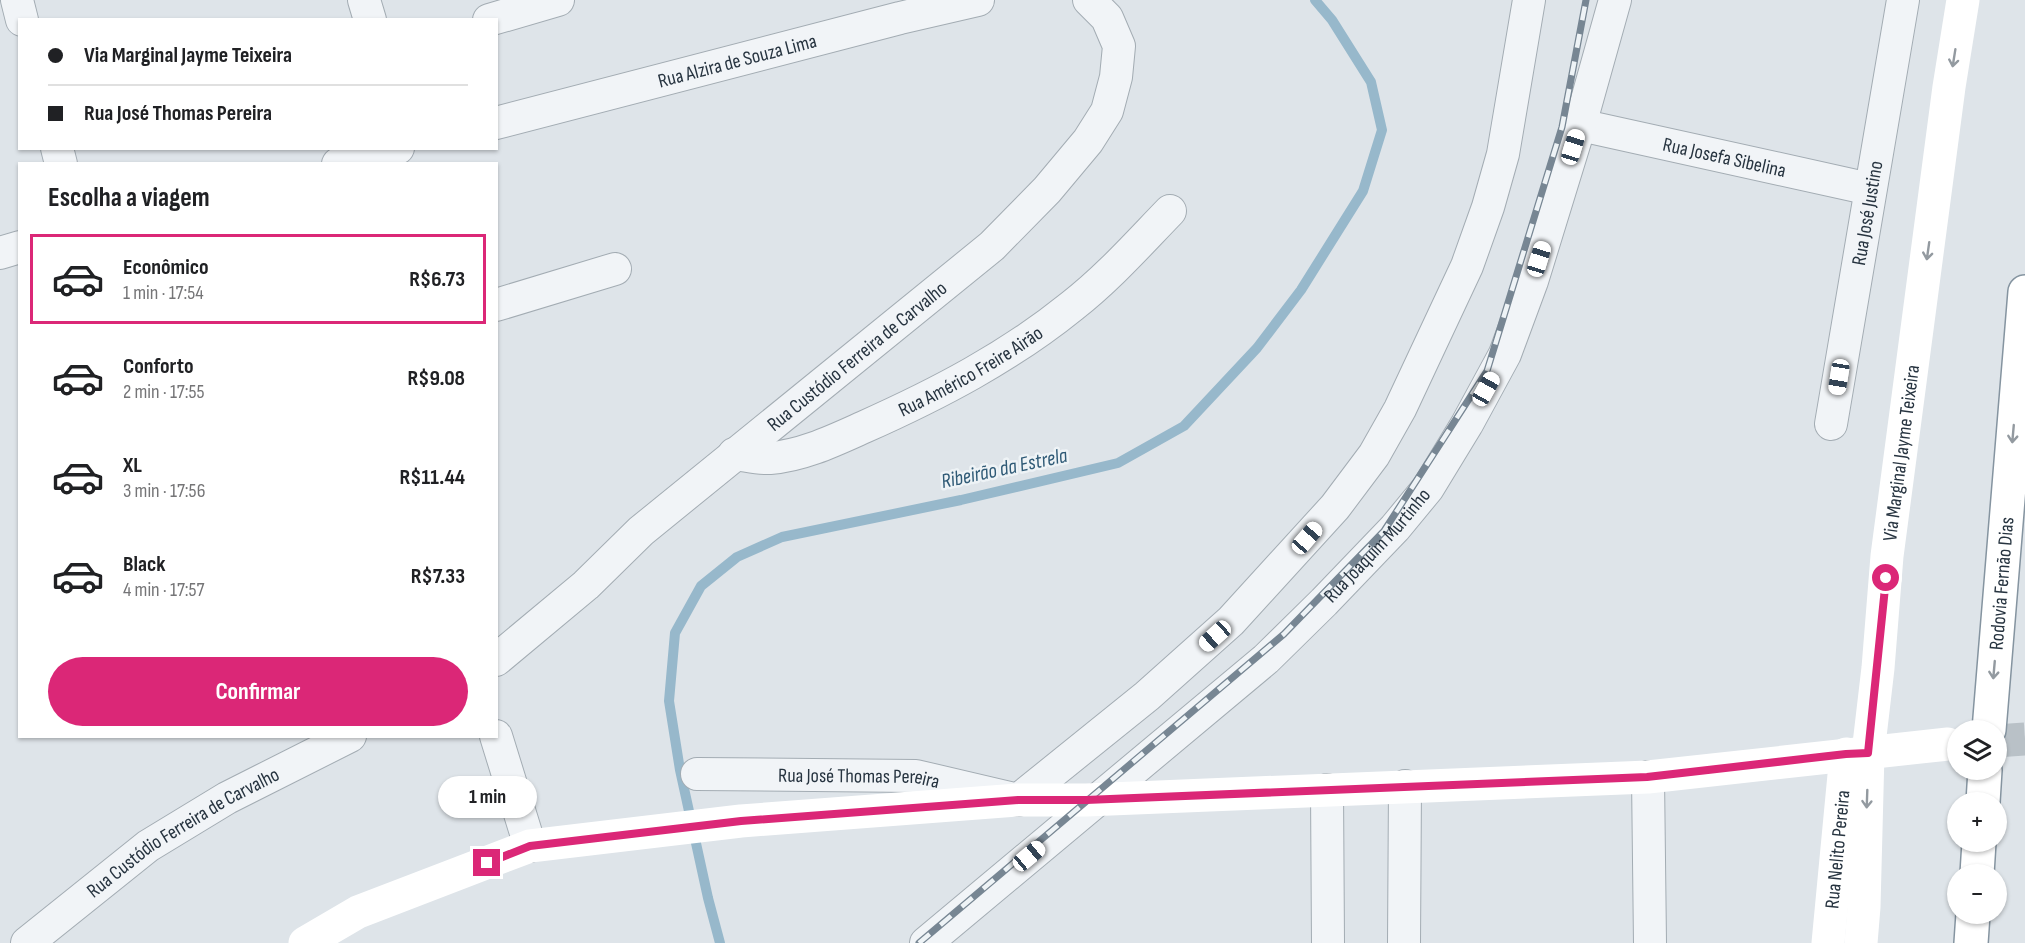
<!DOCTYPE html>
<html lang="pt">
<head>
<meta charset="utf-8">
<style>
	:root { --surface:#fff; --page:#f6f6f6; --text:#202124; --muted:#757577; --line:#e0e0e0; --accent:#db2777 }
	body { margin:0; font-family:"Sofia Sans Condensed",sans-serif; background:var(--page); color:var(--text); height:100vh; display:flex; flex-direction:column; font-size:22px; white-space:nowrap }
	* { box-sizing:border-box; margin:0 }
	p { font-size:20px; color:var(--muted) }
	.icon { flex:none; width:33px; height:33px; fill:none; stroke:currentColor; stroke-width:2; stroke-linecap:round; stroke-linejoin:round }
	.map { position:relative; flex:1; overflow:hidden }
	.details { position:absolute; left:18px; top:162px; width:480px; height:576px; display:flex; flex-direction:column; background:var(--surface); border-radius:0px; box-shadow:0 2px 4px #0004 }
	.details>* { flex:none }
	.top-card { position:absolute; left:18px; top:18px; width:480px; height:132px; border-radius:0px; box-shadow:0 2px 4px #0004; display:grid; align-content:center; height:132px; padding:0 30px; background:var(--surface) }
	.fabs { position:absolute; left:1947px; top:720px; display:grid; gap:12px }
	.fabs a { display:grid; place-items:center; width:60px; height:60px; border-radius:50%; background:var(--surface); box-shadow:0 2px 4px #0004; font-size:30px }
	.end { position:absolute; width:27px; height:27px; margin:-14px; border:8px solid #db2777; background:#fff; box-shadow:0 0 0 3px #fff }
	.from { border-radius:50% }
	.bubble { position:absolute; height:42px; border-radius:21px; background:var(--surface); box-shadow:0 2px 4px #0004; font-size:20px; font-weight:700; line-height:42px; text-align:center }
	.car { position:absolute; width:18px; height:36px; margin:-18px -9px; border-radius:8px; box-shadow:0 0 4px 2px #0007; background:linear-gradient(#fff 24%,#345 0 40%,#fff 0 76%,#345 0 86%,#fff 0) }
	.top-card b { display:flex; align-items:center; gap:21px; height:57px; font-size:22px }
	.top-card b+b { border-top:2px solid var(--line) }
	.top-card i { width:15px; height:15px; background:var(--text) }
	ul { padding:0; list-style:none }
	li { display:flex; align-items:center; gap:18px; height:90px; margin:0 12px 9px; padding:0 18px; border:3px solid transparent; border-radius:0px }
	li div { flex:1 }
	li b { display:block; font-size:22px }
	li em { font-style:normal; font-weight:700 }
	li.selected { border-color:var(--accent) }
	li>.icon { width:54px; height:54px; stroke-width:1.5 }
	h2 { padding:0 30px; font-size:27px; line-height:72px }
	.cta { display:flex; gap:12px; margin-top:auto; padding:12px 30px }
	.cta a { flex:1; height:69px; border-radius:36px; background:var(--accent); color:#fff; font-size:24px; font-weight:700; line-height:69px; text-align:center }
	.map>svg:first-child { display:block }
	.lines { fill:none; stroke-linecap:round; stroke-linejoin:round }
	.stream { stroke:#97b8cb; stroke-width:10 }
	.secondary-tunnel { stroke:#b9c1c7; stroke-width:33; stroke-dasharray:33 16; stroke-linecap:butt }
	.street-casing { stroke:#a3acb3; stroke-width:34 }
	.highway-casing { stroke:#8594a0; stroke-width:36 }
	.street { stroke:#f1f4f7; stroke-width:32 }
	.secondary { stroke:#fff; stroke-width:33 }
	.highway { stroke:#fff; stroke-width:33 }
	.rail-casing { stroke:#778693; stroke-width:7 }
	.rail { stroke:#eef3f6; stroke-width:4.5; stroke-dasharray:14; stroke-linecap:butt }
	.oneway { stroke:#939aa0 }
	.route { stroke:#db2777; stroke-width:8 }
	.labels { text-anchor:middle; stroke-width:5; stroke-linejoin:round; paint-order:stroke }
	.street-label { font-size:20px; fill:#273440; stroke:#eef3f6 }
	.water-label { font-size:21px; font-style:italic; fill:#2f5a76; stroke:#eef3f6 }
</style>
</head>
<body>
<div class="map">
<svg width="2025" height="943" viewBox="0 0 2025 943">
	<rect width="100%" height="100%" fill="#dee4e9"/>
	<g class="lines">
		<!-- stream -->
		<path class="stream" d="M720,943L708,898L680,770L669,701L675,633L701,586L737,557L782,537L961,500L1118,463L1184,426L1257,348L1301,290L1363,191L1382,130L1371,82L1332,20L1315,0"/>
		<!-- secondary-tunnel -->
		<path class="secondary-tunnel" d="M1996,741L2025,739"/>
		<defs>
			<g id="street">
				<path d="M17,0L22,20"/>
				<path d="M364,0L370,20"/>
				<path d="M489,20L558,0"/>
				<path id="s1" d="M496,123L900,18L978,0"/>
				<path id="s2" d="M1580,125L1870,189"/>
				<path d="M57,148L61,164"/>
				<path d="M338,164L398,148"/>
				<path d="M0,253L20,247"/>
				<path d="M496,305L615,269"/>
				<path id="s3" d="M1831,424L1903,0"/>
				<path id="s4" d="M734,454C745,455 758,459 770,458C802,456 835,440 864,427C938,394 1009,357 1072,306C1108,278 1138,244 1170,211"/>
				<path id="s5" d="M496,660L586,585L641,531L992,246L1047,190L1088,141L1107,111L1116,77L1119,46L1107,18L1089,0"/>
				<path d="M496,736L530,846"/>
				<path id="s6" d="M697,774L916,776L1018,800L1147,696L1231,621L1335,507L1374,455L1400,409L1467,266L1488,207L1503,154L1529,0"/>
				<path d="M1648,777L1650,943"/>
				<path d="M1327,790L1328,943"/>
				<path id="s7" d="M27,943L148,846L227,798L350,736"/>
				<path id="s8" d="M926,943L1266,659L1324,602L1395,528L1428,488L1467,424L1505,354L1532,281L1580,125L1615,0"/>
				<path d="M1404,943L1405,786"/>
			</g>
			<g id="highway">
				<path id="s11" d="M1989,730L2025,292"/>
				<path d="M1983,802L1985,770"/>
				<path d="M1977,874L1979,842"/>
				<path d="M1971,943L1973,914"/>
			</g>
		</defs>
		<!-- street casing -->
		<use href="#street" class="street-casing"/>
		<!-- highway casing -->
		<use href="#highway" class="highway-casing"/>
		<!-- street -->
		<use href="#street" class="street"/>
		<!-- secondary -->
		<g class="secondary">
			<path d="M305,943L358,912L530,846L741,821L1018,800H1086L1648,777L1948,744"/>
			<path id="s9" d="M1828,943L1846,754"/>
			<path id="s10" d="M1861,943L1864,907L1868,753L1878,668L1887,556L1949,87L1963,0"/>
		</g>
		<!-- highway -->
		<use href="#highway" class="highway"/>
		<defs>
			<path id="rail" d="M919,943L1284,634L1384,531L1487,371L1562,127L1586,0"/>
		</defs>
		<!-- rail casing -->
		<use href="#rail" class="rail-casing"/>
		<!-- rail -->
		<use href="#rail" class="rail"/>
	</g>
	<!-- one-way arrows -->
	<defs><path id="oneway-shaft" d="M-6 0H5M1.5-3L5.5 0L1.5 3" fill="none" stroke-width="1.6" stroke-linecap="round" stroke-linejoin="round" transform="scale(1.5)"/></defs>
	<g class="oneway">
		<use href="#oneway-shaft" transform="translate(1954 58) rotate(99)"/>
		<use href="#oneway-shaft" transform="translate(1928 251) rotate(98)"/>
		<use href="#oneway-shaft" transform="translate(2013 434) rotate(95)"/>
		<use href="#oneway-shaft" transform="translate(1994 670) rotate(95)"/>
		<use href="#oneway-shaft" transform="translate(1867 799) rotate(92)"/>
	</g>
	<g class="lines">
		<!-- route -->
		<path class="route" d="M487,863L530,846L741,821L1018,800H1086L1647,777L1846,754L1868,753L1886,578"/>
	</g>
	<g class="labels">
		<!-- street labels -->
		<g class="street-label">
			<text dy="7" stroke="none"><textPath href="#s1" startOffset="249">Rua Alzira de Souza Lima</textPath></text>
			<text dy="7" stroke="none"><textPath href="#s2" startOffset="148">Rua Josefa Sibelina</textPath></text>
			<text dy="7" stroke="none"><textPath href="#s3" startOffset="214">Rua José Justino</textPath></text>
			<text dy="7" stroke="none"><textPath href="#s5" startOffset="472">Rua Custódio Ferreira de Carvalho</textPath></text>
			<text dy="7" stroke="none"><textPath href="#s4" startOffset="256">Rua Américo Freire Airão</textPath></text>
			<text dy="7" stroke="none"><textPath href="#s10" startOffset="492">Via Marginal Jayme Teixeira</textPath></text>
			<text dy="7" stroke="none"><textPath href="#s8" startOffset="602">Rua Joaquim Murtinho</textPath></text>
			<text dy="7" stroke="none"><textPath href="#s11" startOffset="147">Rodovia Fernão Dias</textPath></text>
			<text dy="7" stroke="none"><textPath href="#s6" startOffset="162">Rua José Thomas Pereira</textPath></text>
			<text dy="7" stroke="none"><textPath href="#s7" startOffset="192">Rua Custódio Ferreira de Carvalho</textPath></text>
			<text dy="7" stroke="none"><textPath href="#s9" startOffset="94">Rua Nelito Pereira</textPath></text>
		</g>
		<!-- water labels -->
		<g class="water-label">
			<text transform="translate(1004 468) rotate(-12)" y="7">Ribeirão da Estrela</text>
		</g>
	</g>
</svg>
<div class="fabs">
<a><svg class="icon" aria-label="layers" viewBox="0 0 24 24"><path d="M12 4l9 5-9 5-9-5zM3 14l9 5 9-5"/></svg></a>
<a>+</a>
<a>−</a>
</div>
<i class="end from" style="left:1886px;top:578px"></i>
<i class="end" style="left:487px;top:863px"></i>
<div class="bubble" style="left:438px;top:776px;width:99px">1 min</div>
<i class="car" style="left:1573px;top:147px;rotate:17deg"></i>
<i class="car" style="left:1539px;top:259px;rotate:17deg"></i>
<i class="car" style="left:1839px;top:377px;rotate:189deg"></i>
<i class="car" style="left:1486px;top:389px;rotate:29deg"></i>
<i class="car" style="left:1307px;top:538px;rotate:41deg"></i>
<i class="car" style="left:1215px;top:636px;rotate:228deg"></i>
<i class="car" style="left:1029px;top:856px;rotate:50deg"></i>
<div class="top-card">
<b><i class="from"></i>Via Marginal Jayme Teixeira</b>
<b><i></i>Rua José Thomas Pereira</b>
</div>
<section class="details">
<h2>Escolha a viagem</h2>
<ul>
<li class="selected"><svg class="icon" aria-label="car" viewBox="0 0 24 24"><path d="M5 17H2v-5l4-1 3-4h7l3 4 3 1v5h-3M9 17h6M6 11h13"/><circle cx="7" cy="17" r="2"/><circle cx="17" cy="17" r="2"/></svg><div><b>Econômico</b><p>1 min · 17:54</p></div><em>R$6.73</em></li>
<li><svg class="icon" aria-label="car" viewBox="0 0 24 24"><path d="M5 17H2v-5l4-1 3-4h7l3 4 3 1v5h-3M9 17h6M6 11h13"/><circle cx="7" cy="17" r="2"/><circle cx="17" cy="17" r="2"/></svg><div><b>Conforto</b><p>2 min · 17:55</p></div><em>R$9.08</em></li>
<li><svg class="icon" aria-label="car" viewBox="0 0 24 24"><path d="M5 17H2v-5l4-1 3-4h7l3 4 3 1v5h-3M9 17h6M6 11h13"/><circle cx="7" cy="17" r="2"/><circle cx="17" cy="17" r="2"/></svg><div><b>XL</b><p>3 min · 17:56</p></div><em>R$11.44</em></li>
<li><svg class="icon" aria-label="car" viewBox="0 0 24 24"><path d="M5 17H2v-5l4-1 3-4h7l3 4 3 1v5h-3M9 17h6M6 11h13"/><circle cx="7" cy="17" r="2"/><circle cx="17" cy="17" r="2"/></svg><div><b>Black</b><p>4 min · 17:57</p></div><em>R$7.33</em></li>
</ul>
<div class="cta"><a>Confirmar</a></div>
</section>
</div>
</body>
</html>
